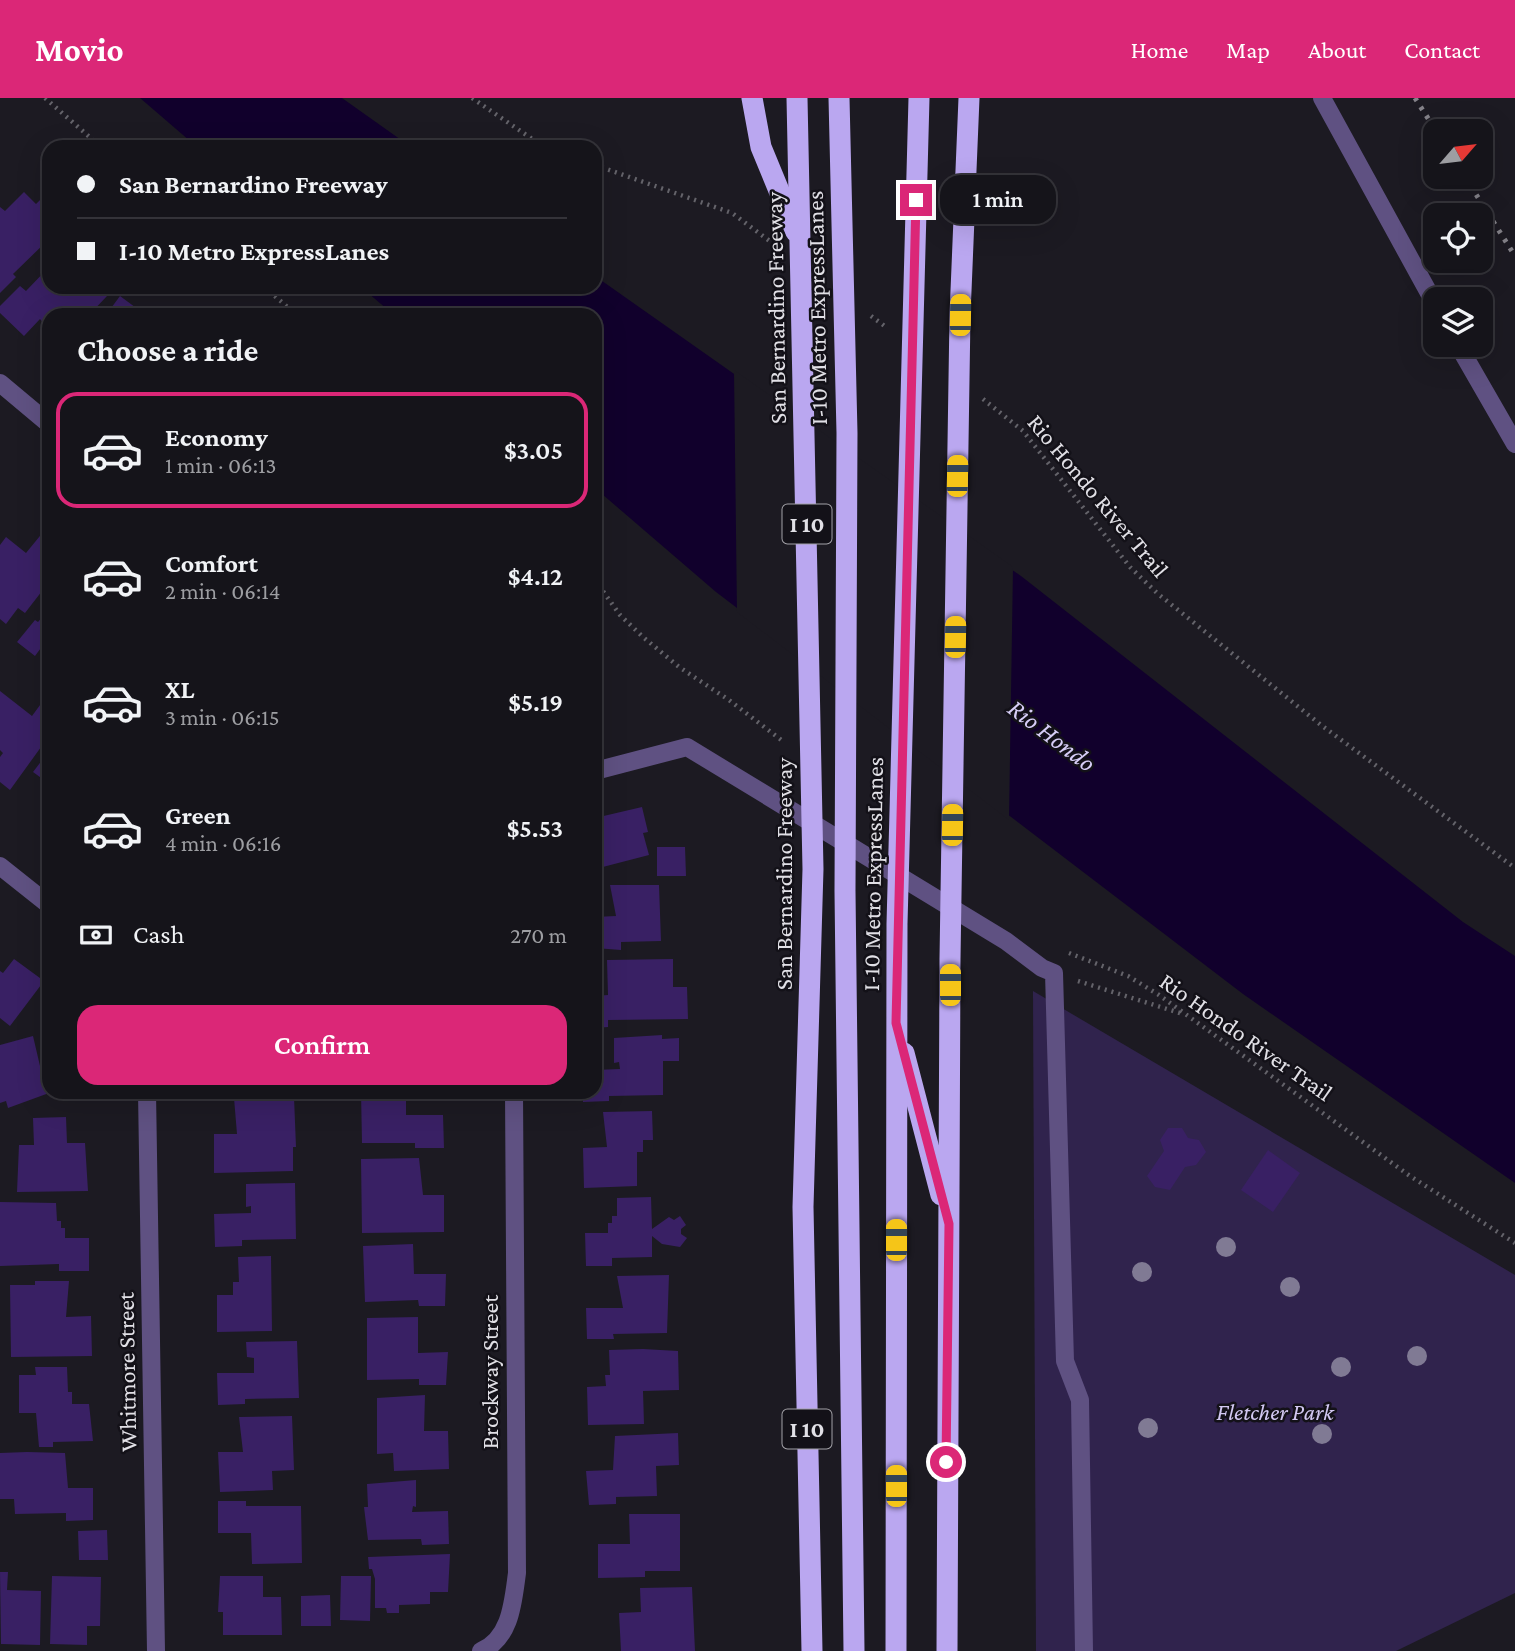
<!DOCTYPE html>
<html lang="en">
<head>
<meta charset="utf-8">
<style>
	:root { --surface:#15141a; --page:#1e1d23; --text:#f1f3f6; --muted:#9d9ea2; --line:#343339; --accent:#db2777 }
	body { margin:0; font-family:"Crimson Pro",serif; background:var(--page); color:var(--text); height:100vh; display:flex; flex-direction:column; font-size:26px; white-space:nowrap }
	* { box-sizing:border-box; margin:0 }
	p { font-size:23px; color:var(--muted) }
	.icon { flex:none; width:38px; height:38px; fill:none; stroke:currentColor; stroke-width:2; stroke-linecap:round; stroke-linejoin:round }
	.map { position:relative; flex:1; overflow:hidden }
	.side { position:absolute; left:42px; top:210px; width:560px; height:791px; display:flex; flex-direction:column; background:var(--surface); border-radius:21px; box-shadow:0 7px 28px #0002,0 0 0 2px var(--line) }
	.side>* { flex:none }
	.top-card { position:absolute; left:42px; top:42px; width:560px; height:154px; border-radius:21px; box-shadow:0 7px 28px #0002,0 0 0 2px var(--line); display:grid; align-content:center; height:154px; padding:0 35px; background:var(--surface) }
	.needle { width:46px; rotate:62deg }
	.tools { position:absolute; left:1423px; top:21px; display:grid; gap:14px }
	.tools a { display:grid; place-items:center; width:70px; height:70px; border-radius:14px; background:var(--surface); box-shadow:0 7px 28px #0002,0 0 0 2px var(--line); font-size:35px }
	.end { position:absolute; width:32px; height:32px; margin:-16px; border:9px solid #db2777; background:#fff; box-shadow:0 0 0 4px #fff }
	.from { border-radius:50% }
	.bubble { position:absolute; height:49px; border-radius:21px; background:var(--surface); box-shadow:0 7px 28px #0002,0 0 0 2px var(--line); font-size:23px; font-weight:600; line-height:49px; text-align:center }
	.car { position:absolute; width:21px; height:42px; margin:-21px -10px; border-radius:9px; box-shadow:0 0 5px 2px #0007; background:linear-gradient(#f5c518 24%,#345 0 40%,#f5c518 0 76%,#345 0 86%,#f5c518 0) }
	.top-card b { display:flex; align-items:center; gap:24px; height:66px; font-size:26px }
	.top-card b+b { border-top:2px solid var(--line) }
	.top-card i { width:18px; height:18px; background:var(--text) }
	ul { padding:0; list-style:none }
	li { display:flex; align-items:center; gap:21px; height:116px; margin:0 14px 10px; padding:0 21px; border:4px solid transparent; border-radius:21px }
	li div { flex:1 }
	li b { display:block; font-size:26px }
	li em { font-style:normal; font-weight:600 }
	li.on { border-color:var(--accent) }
	li>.icon { width:63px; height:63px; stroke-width:1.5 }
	h2 { padding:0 35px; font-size:32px; line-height:84px }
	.pay { display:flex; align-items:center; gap:18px; height:77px; padding:0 35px; font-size:26px }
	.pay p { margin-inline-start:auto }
	.action { display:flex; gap:14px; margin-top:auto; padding:14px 35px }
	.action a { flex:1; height:80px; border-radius:21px; background:var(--accent); color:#fff; font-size:28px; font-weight:600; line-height:80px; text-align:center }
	header { display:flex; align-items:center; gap:42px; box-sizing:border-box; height:98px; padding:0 35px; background:var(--accent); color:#fff }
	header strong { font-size:33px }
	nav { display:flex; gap:38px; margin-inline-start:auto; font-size:24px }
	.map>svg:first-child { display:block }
	.green { fill:#30234d }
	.water { fill:#11002c }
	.pier { fill:#1c1a22 }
	.building { fill:#392064 }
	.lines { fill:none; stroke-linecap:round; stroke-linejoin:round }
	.path { stroke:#64636a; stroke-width:4.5; stroke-dasharray:2 5; stroke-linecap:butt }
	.minor { stroke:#5f5182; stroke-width:18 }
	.highway { stroke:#baa7f0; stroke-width:21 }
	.rail { stroke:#848289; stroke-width:5; stroke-dasharray:3.5 7; stroke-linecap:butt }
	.tree { fill:#807a94 }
	.route { stroke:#db2777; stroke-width:9 }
	.labels { text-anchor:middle; stroke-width:5; stroke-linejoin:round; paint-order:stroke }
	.shield { fill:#131118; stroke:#a3a2a8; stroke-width:2 }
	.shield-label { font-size:23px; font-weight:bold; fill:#e1e0e6 }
	.street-label { font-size:24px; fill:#e1e0e6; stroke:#131118 }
	.park-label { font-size:24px; font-style:italic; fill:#d2c8f2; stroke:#131118 }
	.water-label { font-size:26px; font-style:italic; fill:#d6cdf6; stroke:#131118 }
</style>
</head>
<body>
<header>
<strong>Movio</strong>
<nav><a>Home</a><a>Map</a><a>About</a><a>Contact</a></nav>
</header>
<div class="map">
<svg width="1515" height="1553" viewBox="0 0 1515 1553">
	<rect width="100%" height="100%" fill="#1c1a22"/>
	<!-- green -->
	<path class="green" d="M1033,893L1515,1177V1495L1396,1553H1036Z"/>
	<!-- water -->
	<g class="water">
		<path d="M140,0H342L411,49H197Z"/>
		<path d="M595,178L1021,478L1463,824L1515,858V1085L1243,896L716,494L595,390V217H394L361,189H595Z"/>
	</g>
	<!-- pier -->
	<path class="pier" d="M734,272L1013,469L1009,722L737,514Z"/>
	<!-- building -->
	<g class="building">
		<path d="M24,94L36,106L47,95L49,98V141L13,176L16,179L0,195V109L5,113Z"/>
		<path d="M49,169V189H98L107,198L89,217H49V232L40,221L24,238L0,215V208L20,188L26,193Z"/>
		<path d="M120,198L143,215L141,217H106Z"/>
		<path d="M44,433L49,437V484L25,515L18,510L6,526L0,521V447L6,439L26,455Z"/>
		<path d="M49,511V539L35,558L17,544L35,522L38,524Z"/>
		<path d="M0,593L32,618L43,603L49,608V638L10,692L0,684V659L3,655L0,652Z"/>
		<path d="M49,653V693L41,687L44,682L33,674Z"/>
		<path d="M49,709V727L40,721Z"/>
		<path d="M642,709L648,734L643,735L649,757L595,771V720Z"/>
		<path d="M657,749H685L686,778H657Z"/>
		<path d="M610,787H659L661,843L621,844V852L595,850V819L616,818Z"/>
		<path d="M14,861L44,883L10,928L0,920V873L3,875Z"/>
		<path d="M673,861V889H687L688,921L608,922V929L595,930V898L608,897L607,862Z"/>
		<path d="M662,937V941L679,940V963H663V997L609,998V1003L583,1004V994H595V972L620,971L619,964L614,965V940Z"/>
		<path d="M33,938L40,968L49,965V995L8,1010L6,1003L0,1005V947Z"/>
		<path d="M361,994H410V1002H406V1017H443L444,1050H415V1045H362Z"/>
		<path d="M294,999L296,1049H293V1073L214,1075V1036H237L234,1000Z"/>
		<path d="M652,1013L653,1042H643V1054H637V1088L584,1090L583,1050L607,1049L603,1014Z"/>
		<path d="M66,1019L67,1045H85L88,1093L17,1094L19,1047H34L33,1020Z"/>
		<path d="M1168,1030H1182L1188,1040L1199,1042L1206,1054L1196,1067L1185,1069L1170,1092L1155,1089L1147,1078L1164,1053L1160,1042Z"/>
		<path d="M1268,1052L1300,1075L1273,1114L1241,1092Z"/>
		<path d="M419,1060L423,1097H444V1134L362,1135L361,1061Z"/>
		<path d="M295,1085L296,1141L242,1142V1148L215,1149L214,1116L251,1115V1108L246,1109V1086Z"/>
		<path d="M651,1099L652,1131L669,1119L674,1122L680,1118L686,1127L681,1131V1136L687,1140L680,1149L662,1146L652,1138V1159L612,1160V1168H586L585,1135H608V1125H612V1118H617V1100Z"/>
		<path d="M0,1104L56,1105L57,1123H61V1130H65V1140H89V1173H59V1166L0,1168Z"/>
		<path d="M413,1146L414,1176H446L445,1208H419L418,1202L365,1204L363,1148Z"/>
		<path d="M271,1158L272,1233L217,1234V1197H233V1184H239L238,1159Z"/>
		<path d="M669,1177L667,1235L613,1236L614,1241H587L586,1210H623L617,1178Z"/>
		<path d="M35,1183H69L66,1219L91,1218L92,1258L11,1259L10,1187H35Z"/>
		<path d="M418,1219V1255L448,1254L446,1287H419V1281L367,1282V1220Z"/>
		<path d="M297,1243L299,1300L245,1301V1306L218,1307L217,1275H254V1260L247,1259L246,1244Z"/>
		<path d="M643,1251L678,1253L679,1292L643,1293L644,1326L588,1327L587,1289L606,1288L605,1277H610L609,1252Z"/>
		<path d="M35,1269H67L68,1294H72V1306H89L93,1343L53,1344V1349H39L36,1315H19V1277H36Z"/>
		<path d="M425,1297L424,1333H448L449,1371L394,1373L393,1355L377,1356V1300Z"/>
		<path d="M292,1318L294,1372L272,1373L273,1392L220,1394L218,1354H243L239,1319Z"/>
		<path d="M678,1335L679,1367L656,1368L657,1398L616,1399V1406L589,1407L586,1373L613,1372L615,1338Z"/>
		<path d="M27,1354L65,1355L68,1390H93V1422L66,1423V1415L15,1416L14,1401H0V1355Z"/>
		<path d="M416,1382V1409L413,1408L412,1414L448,1413L449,1446L422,1447L421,1441L368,1442L364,1409H368L367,1386Z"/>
		<path d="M218,1403H246V1408H301L302,1465L252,1466L251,1435H218Z"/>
		<path d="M629,1416H680V1473H645V1479L598,1480V1446H630Z"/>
		<path d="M107,1432L108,1462H79L78,1433Z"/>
		<path d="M450,1456L448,1494H430V1506L399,1507V1515H387L386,1510H375V1481L372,1471H369L368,1459Z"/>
		<path d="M0,1474H8L7,1492L41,1493L40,1547L1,1546Z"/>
		<path d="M52,1478L101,1479L100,1528H87V1547L50,1546Z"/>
		<path d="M220,1478H263V1499H281L282,1537H223V1514H218Z"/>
		<path d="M341,1478H371L370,1523L340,1522Z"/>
		<path d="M692,1489L695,1553H621L619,1515L641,1514L640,1490Z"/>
		<path d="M330,1497L331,1528H301V1498Z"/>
	</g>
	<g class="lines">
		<!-- path -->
		<g class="path">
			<path d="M45,0L101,49"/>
			<path d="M472,0L544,49"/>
			<path d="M595,67L732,115L771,144"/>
			<path d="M264,189L297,217"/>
			<path d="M871,218L886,229"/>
			<path d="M983,301L1023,333L1130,469L1157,495L1321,627L1515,770"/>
			<path d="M595,482L620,517L643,539L679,569L729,602L784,644"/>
			<path d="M1069,855L1128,878L1159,897L1410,1078L1515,1145"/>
			<path d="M1078,883L1183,916"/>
		</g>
		<!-- minor -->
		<g class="minor">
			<path d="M1322,0L1435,206"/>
			<path d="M1458,247L1515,346"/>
			<path d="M0,285L49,326"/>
			<path d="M595,673L687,649L1006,843L1042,870L1054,875L1065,1263L1080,1302L1084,1553"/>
			<path d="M0,768L49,807"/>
			<path d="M147,994L156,1553"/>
			<path d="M481,1553C511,1540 513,1504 517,1475L514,994"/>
		</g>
		<!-- highway -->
		<g class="highway">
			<path d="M752,0L761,49L796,134"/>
			<path d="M797,0L813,771L803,1109L812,1553"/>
			<path d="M839,0L847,335L845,793L854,1553"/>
			<path d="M904,955L941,1097"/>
			<path d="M896,1553L897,826L919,0"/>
			<path d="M947,1553L950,861L960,217L969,0"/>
		</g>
		<!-- rail -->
		<g class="rail">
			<path d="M1415,0L1436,33"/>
			<path d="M1465,79L1515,158"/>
		</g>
	</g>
	<!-- trees -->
	<g class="tree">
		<circle cx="1226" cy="1149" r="10"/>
		<circle cx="1142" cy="1174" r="10"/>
		<circle cx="1290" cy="1189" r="10"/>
		<circle cx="1417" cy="1258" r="10"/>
		<circle cx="1341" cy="1269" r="10"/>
		<circle cx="1148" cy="1330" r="10"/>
		<circle cx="1322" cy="1336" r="10"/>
	</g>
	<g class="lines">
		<!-- route -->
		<path class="route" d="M916,102L896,925L949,1126L946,1364"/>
	</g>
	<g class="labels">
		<!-- shield labels -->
		<g class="shield">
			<rect x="782.5" y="406.5" width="49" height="39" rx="5"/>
			<rect x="782.5" y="1311.5" width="49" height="39" rx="5"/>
		</g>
		<g class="shield-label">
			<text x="807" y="434">I 10</text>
			<text x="807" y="1339">I 10</text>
		</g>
		<!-- street labels -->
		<g class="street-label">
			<text transform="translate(776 210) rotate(-91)" y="8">San Bernardino Freeway</text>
			<text transform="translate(817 210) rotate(-91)" y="8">I-10 Metro ExpressLanes</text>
			<text transform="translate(1098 398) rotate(50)" y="8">Rio Hondo River Trail</text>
			<text transform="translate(784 776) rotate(-90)" y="8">San Bernardino Freeway</text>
			<text transform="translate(873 776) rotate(-89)" y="8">I-10 Metro ExpressLanes</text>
			<text transform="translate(1246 939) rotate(35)" y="8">Rio Hondo River Trail</text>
			<text transform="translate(127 1274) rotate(-91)" y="8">Whitmore Street</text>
			<text transform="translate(490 1274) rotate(-90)" y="8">Brockway Street</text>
		</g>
		<!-- park labels -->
		<g class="park-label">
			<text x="1275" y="1322">Fletcher Park</text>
		</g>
		<!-- water labels -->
		<g class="water-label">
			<text transform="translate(1052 637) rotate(37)" y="9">Rio Hondo</text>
		</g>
	</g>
</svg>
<div class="tools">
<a><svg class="needle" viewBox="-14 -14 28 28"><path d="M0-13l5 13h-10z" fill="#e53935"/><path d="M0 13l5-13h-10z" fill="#9d9ea2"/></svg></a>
<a><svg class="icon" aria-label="locate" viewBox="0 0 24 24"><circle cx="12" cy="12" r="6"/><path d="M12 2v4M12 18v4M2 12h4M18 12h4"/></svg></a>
<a><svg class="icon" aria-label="layers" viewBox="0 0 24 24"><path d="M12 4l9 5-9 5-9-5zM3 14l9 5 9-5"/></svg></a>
</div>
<i class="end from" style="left:946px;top:1364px"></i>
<i class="end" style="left:916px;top:102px"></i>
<div class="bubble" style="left:940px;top:77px;width:116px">1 min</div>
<i class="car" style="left:960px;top:217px;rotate:1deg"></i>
<i class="car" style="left:957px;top:378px;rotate:1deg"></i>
<i class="car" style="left:955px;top:539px;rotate:1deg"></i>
<i class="car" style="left:952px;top:727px;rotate:1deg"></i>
<i class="car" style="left:950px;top:887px;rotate:0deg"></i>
<i class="car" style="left:896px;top:1142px;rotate:0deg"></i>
<i class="car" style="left:896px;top:1388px;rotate:0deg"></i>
<div class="top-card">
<b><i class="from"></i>San Bernardino Freeway</b>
<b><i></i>I-10 Metro ExpressLanes</b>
</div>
<section class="side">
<h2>Choose a ride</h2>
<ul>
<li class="on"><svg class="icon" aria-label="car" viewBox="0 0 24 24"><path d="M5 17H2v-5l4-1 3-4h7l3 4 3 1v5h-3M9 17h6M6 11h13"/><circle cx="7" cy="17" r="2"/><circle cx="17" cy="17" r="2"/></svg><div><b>Economy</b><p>1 min · 06:13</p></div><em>$3.05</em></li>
<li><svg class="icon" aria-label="car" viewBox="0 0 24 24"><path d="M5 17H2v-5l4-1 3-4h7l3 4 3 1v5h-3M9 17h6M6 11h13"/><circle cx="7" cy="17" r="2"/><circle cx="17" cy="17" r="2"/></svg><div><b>Comfort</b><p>2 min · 06:14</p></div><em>$4.12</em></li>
<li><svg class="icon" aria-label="car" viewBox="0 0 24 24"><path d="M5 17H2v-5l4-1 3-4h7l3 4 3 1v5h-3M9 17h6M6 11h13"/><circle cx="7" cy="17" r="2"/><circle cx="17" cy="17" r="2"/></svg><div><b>XL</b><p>3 min · 06:15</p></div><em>$5.19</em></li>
<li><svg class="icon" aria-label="car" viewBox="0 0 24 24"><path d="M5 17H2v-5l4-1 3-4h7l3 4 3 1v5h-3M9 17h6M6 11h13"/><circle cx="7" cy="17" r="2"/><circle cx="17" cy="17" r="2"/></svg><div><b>Green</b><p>4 min · 06:16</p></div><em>$5.53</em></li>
</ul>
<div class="pay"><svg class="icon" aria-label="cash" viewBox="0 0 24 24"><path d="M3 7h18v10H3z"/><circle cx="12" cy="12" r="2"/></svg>Cash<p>270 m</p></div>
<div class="action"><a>Confirm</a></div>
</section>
</div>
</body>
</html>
